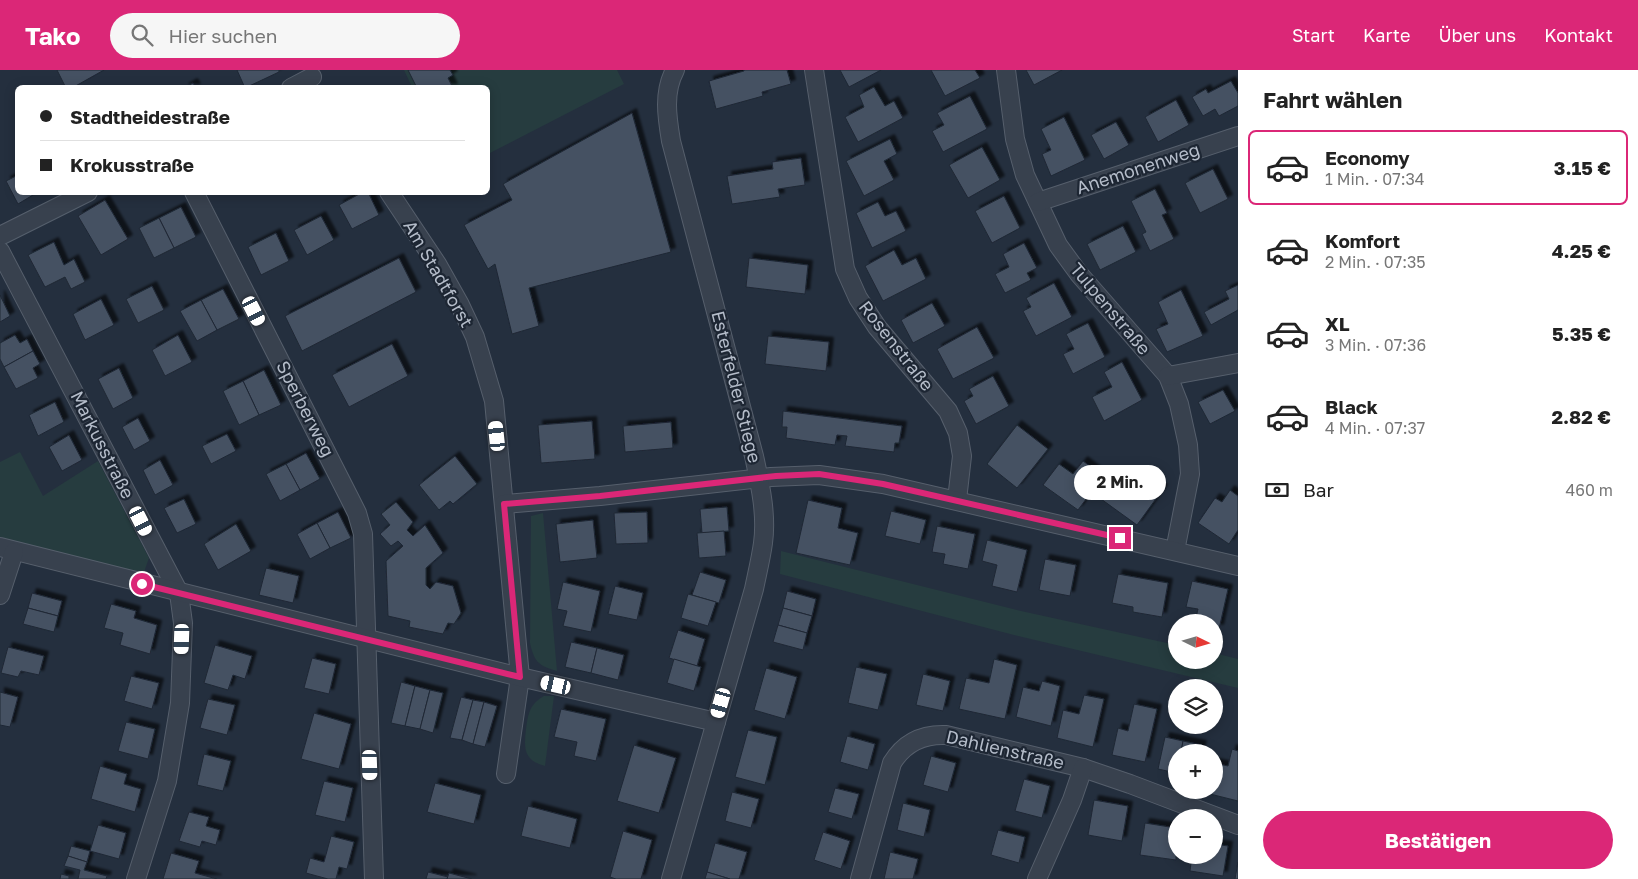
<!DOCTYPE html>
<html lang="de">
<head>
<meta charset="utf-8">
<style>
	:root { --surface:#fff; --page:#f6f6f6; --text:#222; --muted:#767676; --line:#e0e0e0; --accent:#db2777 }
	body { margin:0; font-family:"Golos Text",sans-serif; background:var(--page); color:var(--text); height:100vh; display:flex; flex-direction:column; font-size:19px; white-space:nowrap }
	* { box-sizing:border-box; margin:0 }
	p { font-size:16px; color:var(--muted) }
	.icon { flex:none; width:28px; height:28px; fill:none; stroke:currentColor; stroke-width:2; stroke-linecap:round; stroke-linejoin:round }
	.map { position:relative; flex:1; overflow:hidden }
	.details { display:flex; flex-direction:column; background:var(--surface); width:400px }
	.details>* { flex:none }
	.top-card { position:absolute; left:15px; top:15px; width:475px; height:110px; border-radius:8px; box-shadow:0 2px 12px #0003; display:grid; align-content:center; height:110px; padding:0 25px; background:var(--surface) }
	.needle { width:32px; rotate:95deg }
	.tools { position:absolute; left:1168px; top:544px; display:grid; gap:10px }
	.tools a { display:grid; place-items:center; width:55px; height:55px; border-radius:50%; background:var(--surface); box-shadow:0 2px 12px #0003; font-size:25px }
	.end { position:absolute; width:22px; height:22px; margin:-11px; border:6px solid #db2777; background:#fff; box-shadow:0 0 0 2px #fff }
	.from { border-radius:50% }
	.bubble { position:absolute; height:35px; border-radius:18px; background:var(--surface); box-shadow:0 2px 12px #0003; font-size:16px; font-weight:700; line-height:35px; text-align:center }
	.car { position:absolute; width:15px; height:30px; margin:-15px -8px; border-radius:6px; box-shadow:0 0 4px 1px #0007; background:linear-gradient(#fff 24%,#345 0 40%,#fff 0 76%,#345 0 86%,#fff 0) }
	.top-card b { display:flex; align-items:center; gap:18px; height:48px; font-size:19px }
	.top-card b+b { border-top:1px solid var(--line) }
	.top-card i { width:12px; height:12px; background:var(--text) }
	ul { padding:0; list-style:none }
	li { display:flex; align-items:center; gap:15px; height:75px; margin:0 10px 8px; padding:0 15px; border:2px solid transparent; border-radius:8px }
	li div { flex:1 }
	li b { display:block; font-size:19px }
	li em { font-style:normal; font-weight:700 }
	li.current { border-color:var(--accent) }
	li>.icon { width:45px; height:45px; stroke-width:1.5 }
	h2 { padding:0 25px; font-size:22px; line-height:60px }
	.pay { display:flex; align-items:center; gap:12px; height:55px; padding:0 25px; font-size:19px }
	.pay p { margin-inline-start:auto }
	.button { display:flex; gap:10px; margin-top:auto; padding:10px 25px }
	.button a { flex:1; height:58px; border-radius:30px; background:var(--accent); color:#fff; font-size:20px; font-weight:700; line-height:58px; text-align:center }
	header { display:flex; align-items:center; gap:30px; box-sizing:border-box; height:70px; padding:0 25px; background:var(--accent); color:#fff }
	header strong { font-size:24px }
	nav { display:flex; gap:28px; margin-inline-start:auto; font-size:18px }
	.search { width:350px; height:45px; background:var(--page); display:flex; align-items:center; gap:12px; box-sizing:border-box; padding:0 18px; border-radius:28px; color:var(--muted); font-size:19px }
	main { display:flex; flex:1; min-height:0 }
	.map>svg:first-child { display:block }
	.green { fill:#263c3f }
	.building { fill:#455162; stroke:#1f2835; filter:url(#shadow) }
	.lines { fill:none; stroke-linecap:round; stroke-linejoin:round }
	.street-casing { stroke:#565f6c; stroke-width:20 }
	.street { stroke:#38414e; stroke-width:18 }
	.route { stroke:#db2777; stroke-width:6 }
	.labels { text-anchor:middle; stroke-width:4.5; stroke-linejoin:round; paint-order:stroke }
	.street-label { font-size:18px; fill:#b4bcc9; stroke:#1d2633 }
</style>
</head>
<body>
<header>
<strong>Tako</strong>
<div class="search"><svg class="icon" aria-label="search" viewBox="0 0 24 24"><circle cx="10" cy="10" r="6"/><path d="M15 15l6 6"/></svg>Hier suchen</div>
<nav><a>Start</a><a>Karte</a><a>Über uns</a><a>Kontakt</a></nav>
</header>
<main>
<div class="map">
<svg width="1238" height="809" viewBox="0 0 1238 809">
	<defs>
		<filter id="shadow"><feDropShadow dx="4.5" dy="-4.5" stdDeviation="1" flood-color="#0009"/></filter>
	</defs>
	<rect width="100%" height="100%" fill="#242f3e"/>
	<!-- green -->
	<g class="green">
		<path d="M404,0H617L624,14L488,84V18L412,17Z"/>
		<path d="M20,382L43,426L98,391L149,488L143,505L0,467V392Z"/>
		<path d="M543,443L557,601C538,596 534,591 530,573L531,446Z"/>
		<path d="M781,481L1021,541L1176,575V590H1214V583L1238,589V618L1014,565L780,504Z"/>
		<path d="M544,626H554L545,696C523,690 524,678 526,659C528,643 530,634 544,626Z"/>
	</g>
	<!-- building -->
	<g class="building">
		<path d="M57,0H104L72,18H66Z"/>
		<path d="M237,0H279V2L245,18Z"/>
		<path d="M408,0H450L453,5L448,8L453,18H428L427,16L417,18Z"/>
		<path d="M744,0H787L791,14L762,22L763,26L716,39L709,11L744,1Z"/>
		<path d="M840,0H881L849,17Z"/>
		<path d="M931,0H975L980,8L945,26Z"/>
		<path d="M1026,0H1062L1034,15Z"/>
		<path d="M1231,11L1238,23V36L1219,46L1215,39L1203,46L1192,27L1206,19L1208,23Z"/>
		<path d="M193,13L196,18H184Z"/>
		<path d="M874,17L885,36L894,31L903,48L858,72L845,47L864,37L859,25Z"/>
		<path d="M970,26L987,59L943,82L932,61L944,55L937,43Z"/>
		<path d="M1176,30L1189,55L1158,72L1145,47Z"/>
		<path d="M632,43L671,182L529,218L539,256L512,264L495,194L488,199L464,155L512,130L503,114Z"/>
		<path d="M1064,47L1085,90L1051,106L1042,84L1051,80L1041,59Z"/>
		<path d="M1116,52L1129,75L1104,89L1091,65Z"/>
		<path d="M890,69L897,84L884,91L894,110L864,126L846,91Z"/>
		<path d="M982,77L1000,110L968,128L949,95Z"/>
		<path d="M801,88L805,115L778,119L780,127L732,134L727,106L773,99L772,92Z"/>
		<path d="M1213,99L1228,129L1200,143L1185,113Z"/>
		<path d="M18,105V122H38L18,134L6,111Z"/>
		<path d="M1155,119L1167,143L1162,145L1174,169L1150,181L1142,164L1146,162L1131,131Z"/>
		<path d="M363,122H368L379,145L352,159L339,135Z"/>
		<path d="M1004,126L1020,158L992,173L975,141Z"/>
		<path d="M105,130L128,169L101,185L78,146Z"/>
		<path d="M878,132L885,146L896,141L906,161L872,178L856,143Z"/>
		<path d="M181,137L196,167L174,178L159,148Z"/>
		<path d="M321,146L334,170L307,185L294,160Z"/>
		<path d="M159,148L174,178L154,188L139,158Z"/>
		<path d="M1123,156L1136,182L1100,200L1087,174Z"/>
		<path d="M276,163L289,191L261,205L248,177Z"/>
		<path d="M54,172L64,195L74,189L85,212L71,219L65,207L45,217L28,185Z"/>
		<path d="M1024,173L1037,198L1027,203L1031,210L1005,223L995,204L1009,197L1003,184Z"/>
		<path d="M894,180L902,195L916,188L926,209L883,231L865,196Z"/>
		<path d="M399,188L416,222L302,281L285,246Z"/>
		<path d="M749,188L808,195L805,224L746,217Z"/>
		<path d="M1054,213L1072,247L1036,266L1023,241L1031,237L1026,228Z"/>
		<path d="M1238,215V240L1211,255L1204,242L1229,229L1225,221Z"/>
		<path d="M152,216L164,240L138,253L126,229Z"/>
		<path d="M223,219L239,249L217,260L201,230Z"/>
		<path d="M1181,220L1203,266L1167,282L1156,259L1168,254L1158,232Z"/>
		<path d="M0,225L10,246L0,252Z"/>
		<path d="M101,229L114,255L85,270L73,244Z"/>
		<path d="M201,230L217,260L197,271L180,241Z"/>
		<path d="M932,233L945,256L913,273L901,250Z"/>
		<path d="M1088,253L1105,287L1073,304L1063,284L1074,279L1066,264Z"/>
		<path d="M977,257L994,288L953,309L937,279Z"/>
		<path d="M15,265L20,273L27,269L33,281L4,297L0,289V273Z"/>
		<path d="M178,265L192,292L165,306L152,280Z"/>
		<path d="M768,266L829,272L826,301L765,294Z"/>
		<path d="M392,274L408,306L349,337L332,305Z"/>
		<path d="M33,281L40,294L33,298L38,308L16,319L4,297Z"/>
		<path d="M1122,292L1142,330L1104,351L1092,327L1112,317L1104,302Z"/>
		<path d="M119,298L133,328L113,339L98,309Z"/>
		<path d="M264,300L281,335L259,345L243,311Z"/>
		<path d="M993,306L1009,336L976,354L964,331L973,326L969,319Z"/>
		<path d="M243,311L259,345L239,355L223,321Z"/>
		<path d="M1223,320L1235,341L1210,354L1198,332Z"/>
		<path d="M55,332L64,352L38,366L29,345Z"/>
		<path d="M783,341L902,356L899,373H895L894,382L845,376L847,366L837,365L835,375L786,368L787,357H782Z"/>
		<path d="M138,348L150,371L134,380L122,357Z"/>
		<path d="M592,351L595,389L541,393L538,355Z"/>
		<path d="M671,352L673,378L625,382L623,356Z"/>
		<path d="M1017,355L1048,379L1017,418L987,394Z"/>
		<path d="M227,364L236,381L211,394L202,376Z"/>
		<path d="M69,365L82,390L62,401L49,377Z"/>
		<path d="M306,383L320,409L300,420L286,394Z"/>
		<path d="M455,386L477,414L453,434L450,431L439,440L419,415Z"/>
		<path d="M160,390L173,415L155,425L143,400Z"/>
		<path d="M1083,391L1103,406L1078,440L1043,415L1059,394L1073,404Z"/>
		<path d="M286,394L300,420L280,431L266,404Z"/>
		<path d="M1141,402L1163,419L1137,455L1101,429L1117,408L1129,418Z"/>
		<path d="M1230,420L1238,426V460L1229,474L1198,453L1215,428L1222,432Z"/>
		<path d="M184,429L196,454L177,463L164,438Z"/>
		<path d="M808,430L842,438L838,458L858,463L850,495L796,483Z"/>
		<path d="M396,432L413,452L407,460L413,466L425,455L443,483L426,498V515L430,519L436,512L453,516L461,543L454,554L448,553L443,564L409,557L410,551L388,546L386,491L403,476L398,471L391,476L380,464L390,455L381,444Z"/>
		<path d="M727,437L729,461L702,463L700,439Z"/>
		<path d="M891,441L926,450L920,474L885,466Z"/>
		<path d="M338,442L351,468L330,478L317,453Z"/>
		<path d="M647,442L648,473L616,474L614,443Z"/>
		<path d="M593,450L597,488L560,492L556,454Z"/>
		<path d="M317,453L330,478L310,489L297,464Z"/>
		<path d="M236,454L251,481L218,500L204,474Z"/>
		<path d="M937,456L975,464L968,499L943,494L945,484L932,482Z"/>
		<path d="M724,461L726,486L699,488L697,463Z"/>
		<path d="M987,470L1027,480L1017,522L992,516L997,495L982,491Z"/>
		<path d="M1045,489L1076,495L1070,526L1039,520Z"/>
		<path d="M266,498L299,506L293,533L259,525Z"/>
		<path d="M700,502L726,510L719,533L692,525Z"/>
		<path d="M1118,504L1168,513L1162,547L1133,542V537L1112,533Z"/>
		<path d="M1192,511L1228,519L1219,559L1214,558V552H1195L1198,539L1186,537Z"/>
		<path d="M563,512L600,521L591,562L563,556L567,541L557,539Z"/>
		<path d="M615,516L643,523L637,550L608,544Z"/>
		<path d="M787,521L816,529L812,546L783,538Z"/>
		<path d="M32,523L62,531L58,546L28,538Z"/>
		<path d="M688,524L716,532L708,556L681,548Z"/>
		<path d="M111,534L136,541L134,548L157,555L150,584L120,575L123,563L104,558Z"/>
		<path d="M28,538L58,546L54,562L23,554Z"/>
		<path d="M783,538L812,546L807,563L778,555Z"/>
		<path d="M778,555L807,563L803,580L773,572Z"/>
		<path d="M678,560L705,569L697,596L669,588Z"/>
		<path d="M571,572L597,578L591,603L565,597Z"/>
		<path d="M215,575L252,586L245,609L233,605L228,620L204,613Z"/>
		<path d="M8,577L44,586L39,605L21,601L18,607L1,603Z"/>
		<path d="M597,578L624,585L618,610L591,603Z"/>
		<path d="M312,588L336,594L329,624L304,618Z"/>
		<path d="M674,589L701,597L694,621L667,613Z"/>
		<path d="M994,589L1017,595L1005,649L959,639L966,608L989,613Z"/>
		<path d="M856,597L887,604L878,640L848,633Z"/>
		<path d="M766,598L797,607L785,649L754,640Z"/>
		<path d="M923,604L950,611L943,641L916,635Z"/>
		<path d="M131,606L159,613L152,639L124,631Z"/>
		<path d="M1042,611L1060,616L1051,656L1016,647L1023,617L1039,621Z"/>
		<path d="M401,612L415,616L405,656L391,653Z"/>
		<path d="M415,616L430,620L420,659L405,656Z"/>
		<path d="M430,620L443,623L433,663L420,659Z"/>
		<path d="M0,622L18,627L10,657L0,655Z"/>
		<path d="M1084,625L1104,629L1093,677L1057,668L1063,640L1079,644Z"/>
		<path d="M461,627L473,630L462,670L450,668Z"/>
		<path d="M208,629L235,635L227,665L200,658Z"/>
		<path d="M473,630L484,632L473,674L462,670Z"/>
		<path d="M484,632L497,636L485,677L473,674Z"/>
		<path d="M1134,634L1157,639L1145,692L1112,685L1118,658L1128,661Z"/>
		<path d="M561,639L606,649L596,691L574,686L577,672L554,667Z"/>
		<path d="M314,643L351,654L339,699L301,689Z"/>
		<path d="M126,652L155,659L148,689L118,681Z"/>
		<path d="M748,660L777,667L765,715L735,707Z"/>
		<path d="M847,666L875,674L868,700L840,692Z"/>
		<path d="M1165,667L1183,671L1181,682H1176V703L1158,699Z"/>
		<path d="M1183,671L1202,675L1200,682H1181Z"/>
		<path d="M634,675L676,688L659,743L617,731Z"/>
		<path d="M1232,679L1238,681V731L1206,723L1207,720H1214V693L1228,696Z"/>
		<path d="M204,684L231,691L223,721L197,715Z"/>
		<path d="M931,686L956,693L948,722L923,715Z"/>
		<path d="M100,696L127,704L124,714L141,719L135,742L91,729Z"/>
		<path d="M1024,709L1050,716L1042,748L1015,741Z"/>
		<path d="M324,711L353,718L345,752L315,745Z"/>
		<path d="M435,713L481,725L474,754L427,742Z"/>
		<path d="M835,718L859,724L852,749L828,742Z"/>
		<path d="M732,722L759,729L751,758L725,751Z"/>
		<path d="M1094,730L1128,736L1122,771L1088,765Z"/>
		<path d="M903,733L930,740L924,767L897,760Z"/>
		<path d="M528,736L577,749L570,778L521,766Z"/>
		<path d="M189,742L209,747L206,756L220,760L216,775L202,771L200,777L179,771Z"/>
		<path d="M1145,753L1176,758V790L1140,785Z"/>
		<path d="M98,755L126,763L119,789L90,781Z"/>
		<path d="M998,760L1025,767L1019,793L991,785Z"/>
		<path d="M623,761L652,770L641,809H616L610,807Z"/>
		<path d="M823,762L850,771L841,799L814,790Z"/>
		<path d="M331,766L354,772L347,799L339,797L336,809H328L306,803L310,788L324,792Z"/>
		<path d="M715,773L747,782L739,809H730L707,802Z"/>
		<path d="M1214,774L1228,776L1223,806L1190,801L1192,785H1214Z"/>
		<path d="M71,776L90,781L87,792L68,786Z"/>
		<path d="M890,782L918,789L913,809H884Z"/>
		<path d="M171,783L199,791L195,803L217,809H163Z"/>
		<path d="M68,786L87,792L84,800L107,806L106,809H78L80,800L64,796Z"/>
		<path d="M1238,792V809H1235Z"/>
		<path d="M428,802L448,807L447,809H426Z"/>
		<path d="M707,802L730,809H705Z"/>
		<path d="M449,803L472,809H447Z"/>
		<path d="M61,804L69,806V809H60Z"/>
	</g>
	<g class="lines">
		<defs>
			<g id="street">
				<path d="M814,0L845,199L858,228L877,257L948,341L958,363L962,386L957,430"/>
				<path d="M1006,0L1015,69L1025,105L1058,175L1079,204L1168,306L1179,334L1188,375L1190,404L1175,481"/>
				<path d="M291,18L312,7"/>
				<path d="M194,122L349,427L357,443L363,464L374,809"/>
				<path d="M389,122L437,194L460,235L475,267L494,331L520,607L506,704"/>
				<path d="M1038,132L1238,66"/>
				<path d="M0,166L88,122"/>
				<path d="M0,181L179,523L183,553L180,633L167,711L136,809"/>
				<path d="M1168,306L1238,293"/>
				<path d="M504,434L600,426L771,407L819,405L883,414L1238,496"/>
				<path d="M0,477L520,607L716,652"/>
				<path d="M0,525L14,482"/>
				<path d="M671,809L754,519C757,504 761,488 763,473C767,444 760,414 754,386L671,71C667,47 663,22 675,0"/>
				<path d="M860,809L892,693C904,673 922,664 946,665L1083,698L1130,714L1238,755"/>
				<path d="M1037,809L1072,730L1083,698"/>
			</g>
		</defs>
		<!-- street casing -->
		<use href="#street" class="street-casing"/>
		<!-- street -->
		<use href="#street" class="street"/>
	</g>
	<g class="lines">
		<!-- route -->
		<path class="route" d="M142,514L520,607L504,434L600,426L776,406L819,404L883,414L1120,468"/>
	</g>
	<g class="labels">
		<!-- street labels -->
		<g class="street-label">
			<text transform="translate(1138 99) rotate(-18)" y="6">Anemonenweg</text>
			<text transform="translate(438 204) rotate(60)" y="6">Am Stadtforst</text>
			<text transform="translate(1110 239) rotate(50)" y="6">Tulpenstraße</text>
			<text transform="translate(896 276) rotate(52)" y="6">Rosenstraße</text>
			<text transform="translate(736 317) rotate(76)" y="6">Esterfelder Stiege</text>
			<text transform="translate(305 339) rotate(63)" y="6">Sperberweg</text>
			<text transform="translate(102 375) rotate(63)" y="6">Markusstraße</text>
			<text transform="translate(1005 680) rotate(13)" y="6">Dahlienstraße</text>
		</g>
	</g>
</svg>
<div class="tools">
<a><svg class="needle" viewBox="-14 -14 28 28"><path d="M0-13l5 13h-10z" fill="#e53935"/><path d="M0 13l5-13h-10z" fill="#767676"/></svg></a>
<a><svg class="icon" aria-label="layers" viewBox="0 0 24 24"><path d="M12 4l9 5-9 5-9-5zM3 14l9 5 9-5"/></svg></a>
<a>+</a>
<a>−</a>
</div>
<i class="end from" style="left:142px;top:514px"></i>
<i class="end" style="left:1120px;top:468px"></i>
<div class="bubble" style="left:1074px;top:395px;width:92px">2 Min.</div>
<i class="car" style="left:254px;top:241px;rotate:153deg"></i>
<i class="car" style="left:497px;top:366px;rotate:354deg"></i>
<i class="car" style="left:141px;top:451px;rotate:153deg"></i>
<i class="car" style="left:182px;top:569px;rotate:182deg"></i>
<i class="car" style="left:556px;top:615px;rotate:283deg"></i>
<i class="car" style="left:721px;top:633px;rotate:196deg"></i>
<i class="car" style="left:370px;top:695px;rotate:178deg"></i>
<div class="top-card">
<b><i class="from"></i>Stadtheidestraße</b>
<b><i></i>Krokusstraße</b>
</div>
</div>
<section class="details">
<h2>Fahrt wählen</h2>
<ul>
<li class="current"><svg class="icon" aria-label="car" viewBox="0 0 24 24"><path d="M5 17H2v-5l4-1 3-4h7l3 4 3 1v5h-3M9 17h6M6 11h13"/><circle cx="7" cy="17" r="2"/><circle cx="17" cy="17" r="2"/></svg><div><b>Economy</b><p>1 Min. · 07:34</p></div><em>3.15 €</em></li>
<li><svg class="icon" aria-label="car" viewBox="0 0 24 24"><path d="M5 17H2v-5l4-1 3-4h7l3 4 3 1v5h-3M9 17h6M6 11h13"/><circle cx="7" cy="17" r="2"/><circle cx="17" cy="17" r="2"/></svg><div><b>Komfort</b><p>2 Min. · 07:35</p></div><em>4.25 €</em></li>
<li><svg class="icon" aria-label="car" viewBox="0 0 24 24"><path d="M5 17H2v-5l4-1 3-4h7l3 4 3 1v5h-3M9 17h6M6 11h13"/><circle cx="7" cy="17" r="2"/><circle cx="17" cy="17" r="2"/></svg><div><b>XL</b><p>3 Min. · 07:36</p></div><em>5.35 €</em></li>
<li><svg class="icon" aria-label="car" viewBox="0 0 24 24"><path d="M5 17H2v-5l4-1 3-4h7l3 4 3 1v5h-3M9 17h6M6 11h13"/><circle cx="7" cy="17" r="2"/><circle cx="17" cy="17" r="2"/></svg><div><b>Black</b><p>4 Min. · 07:37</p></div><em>2.82 €</em></li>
</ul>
<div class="pay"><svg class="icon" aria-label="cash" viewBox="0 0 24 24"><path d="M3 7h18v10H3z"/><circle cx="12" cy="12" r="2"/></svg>Bar<p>460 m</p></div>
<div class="button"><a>Bestätigen</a></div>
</section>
</main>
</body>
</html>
